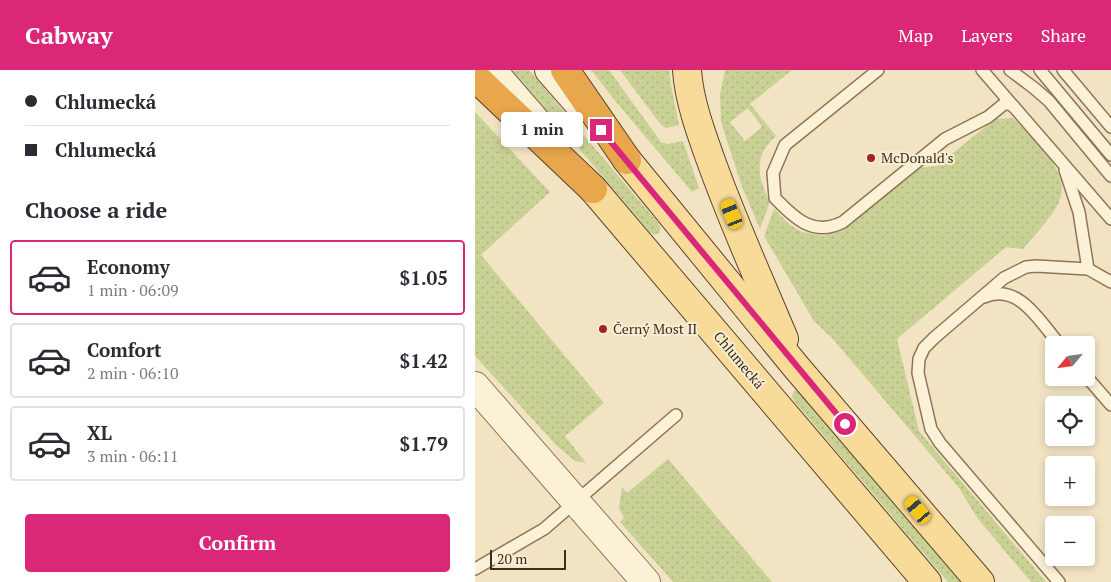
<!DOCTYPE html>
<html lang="en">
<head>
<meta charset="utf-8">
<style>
	:root { --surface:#fff; --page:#f7f7f7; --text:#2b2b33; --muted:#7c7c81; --line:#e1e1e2; --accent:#db2777 }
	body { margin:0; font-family:"PT Serif",serif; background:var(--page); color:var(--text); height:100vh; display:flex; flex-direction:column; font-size:19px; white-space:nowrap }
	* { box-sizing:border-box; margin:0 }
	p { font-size:16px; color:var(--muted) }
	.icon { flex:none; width:28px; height:28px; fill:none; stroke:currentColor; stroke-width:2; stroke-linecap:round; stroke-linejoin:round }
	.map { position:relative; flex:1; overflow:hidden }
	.sheet { display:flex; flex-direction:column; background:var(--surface); width:475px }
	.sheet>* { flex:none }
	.top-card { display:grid; align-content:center; height:110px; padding:0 25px; background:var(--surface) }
	.needle { width:32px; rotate:241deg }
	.buttons { position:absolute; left:570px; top:266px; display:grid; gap:10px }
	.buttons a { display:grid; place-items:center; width:50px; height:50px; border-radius:5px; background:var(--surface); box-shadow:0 2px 8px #0003; font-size:25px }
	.scale { position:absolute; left:15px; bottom:12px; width:76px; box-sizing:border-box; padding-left:5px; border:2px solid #3c2d1d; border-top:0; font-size:14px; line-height:18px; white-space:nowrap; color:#3c2d1d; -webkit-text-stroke:4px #f8eed3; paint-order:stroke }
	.end { position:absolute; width:22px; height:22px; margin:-11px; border:6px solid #db2777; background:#fff; box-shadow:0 0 0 2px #fff }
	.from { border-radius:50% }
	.bubble { position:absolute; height:35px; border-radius:5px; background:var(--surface); box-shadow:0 2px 8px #0003; font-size:16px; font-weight:800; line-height:35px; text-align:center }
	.car { position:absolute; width:15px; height:30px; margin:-15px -8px; border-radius:6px; box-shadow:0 0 4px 1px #0007; background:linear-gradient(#f5c518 24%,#345 0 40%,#f5c518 0 76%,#345 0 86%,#f5c518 0) }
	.top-card b { display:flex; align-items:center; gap:18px; height:48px; font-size:19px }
	.top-card b+b { border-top:1px solid var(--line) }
	.top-card i { width:12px; height:12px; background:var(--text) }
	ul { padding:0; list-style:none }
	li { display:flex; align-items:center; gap:15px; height:75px; margin:0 10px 8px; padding:0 15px; border:2px solid var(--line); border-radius:5px }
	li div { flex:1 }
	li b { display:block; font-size:19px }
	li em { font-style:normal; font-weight:800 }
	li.selected { border-color:var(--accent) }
	li>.icon { width:45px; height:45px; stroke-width:1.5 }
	h2 { padding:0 25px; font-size:22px; line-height:60px }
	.primary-button { display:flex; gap:10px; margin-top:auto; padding:10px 25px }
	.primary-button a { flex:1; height:58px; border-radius:5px; background:var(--accent); color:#fff; font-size:20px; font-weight:800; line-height:58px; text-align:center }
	header { display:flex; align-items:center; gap:30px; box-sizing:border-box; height:70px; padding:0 25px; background:var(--accent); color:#fff }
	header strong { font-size:24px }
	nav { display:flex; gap:28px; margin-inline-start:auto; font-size:18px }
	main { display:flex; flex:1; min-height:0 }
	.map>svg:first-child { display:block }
	.grass { fill:url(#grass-dots); fill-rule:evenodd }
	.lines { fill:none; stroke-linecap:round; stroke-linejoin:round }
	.service-casing { stroke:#8e7558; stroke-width:14 }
	.tertiary-casing { stroke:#8e7558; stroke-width:30 }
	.secondary-casing { stroke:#70563b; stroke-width:30 }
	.primary-casing { stroke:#5b432c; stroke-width:30 }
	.motorway-casing { stroke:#5b432c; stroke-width:30 }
	.service { stroke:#fbf1d7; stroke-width:11 }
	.tertiary { stroke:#fbf1d7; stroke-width:28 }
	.secondary { stroke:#fbf1d7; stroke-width:28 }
	.primary { stroke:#f8db98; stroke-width:28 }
	.motorway { stroke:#e8a64d; stroke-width:28 }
	.route { stroke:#db2777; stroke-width:6 }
	.poi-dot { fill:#a22323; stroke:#f8eed3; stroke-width:2 }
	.labels { text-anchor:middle; stroke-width:4; stroke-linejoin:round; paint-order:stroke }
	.poi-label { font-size:14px; fill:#3c2d1d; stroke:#f8eed3; text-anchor:start }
	.street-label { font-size:14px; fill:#3c2d1d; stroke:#f8eed3 }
</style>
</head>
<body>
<header>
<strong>Cabway</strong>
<nav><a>Map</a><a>Layers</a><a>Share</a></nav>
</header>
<main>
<section class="sheet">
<div class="top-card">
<b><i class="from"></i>Chlumecká</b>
<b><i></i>Chlumecká</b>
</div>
<h2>Choose a ride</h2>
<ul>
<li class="selected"><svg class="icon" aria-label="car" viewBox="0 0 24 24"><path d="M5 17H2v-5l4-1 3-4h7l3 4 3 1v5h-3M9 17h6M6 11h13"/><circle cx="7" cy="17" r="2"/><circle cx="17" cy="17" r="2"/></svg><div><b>Economy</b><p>1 min · 06:09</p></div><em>$1.05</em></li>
<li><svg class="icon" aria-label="car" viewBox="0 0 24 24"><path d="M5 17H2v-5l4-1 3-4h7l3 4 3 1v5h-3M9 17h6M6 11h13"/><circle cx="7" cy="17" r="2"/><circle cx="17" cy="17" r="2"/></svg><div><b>Comfort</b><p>2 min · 06:10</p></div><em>$1.42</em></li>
<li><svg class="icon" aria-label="car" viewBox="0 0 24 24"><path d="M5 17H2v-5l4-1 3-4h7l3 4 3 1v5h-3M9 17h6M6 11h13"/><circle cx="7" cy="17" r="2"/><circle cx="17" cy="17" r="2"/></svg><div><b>XL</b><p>3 min · 06:11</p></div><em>$1.79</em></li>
</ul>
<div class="primary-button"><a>Confirm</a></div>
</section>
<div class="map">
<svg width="636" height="512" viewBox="0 0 636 512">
	<defs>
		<pattern id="grass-dots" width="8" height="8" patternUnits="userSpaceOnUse" patternTransform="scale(1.25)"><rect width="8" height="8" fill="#c9d195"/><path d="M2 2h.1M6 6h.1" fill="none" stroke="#aeb480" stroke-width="1.8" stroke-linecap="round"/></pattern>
	</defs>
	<rect width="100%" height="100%" fill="#f2e4c3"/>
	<!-- grass -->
	<g class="grass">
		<path d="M37,0H54L183,153L186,158L184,163L179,165L175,162Z"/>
		<path d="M116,0H134L186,72L193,74L208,71L224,118L217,122L142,33Z"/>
		<path d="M145,0H194L196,15L204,55L191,58L186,55Z"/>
		<path d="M250,0H317L275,34L301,66C278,86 282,107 295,132L285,159L267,117L246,52L245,25ZM273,38L287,57L270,71L255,52Z"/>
		<path d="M0,42L75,122L6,185L129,333L90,366L111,393L100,391L81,375L0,286Z"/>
		<path d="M538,48C555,67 596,100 585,129C580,144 559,166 548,179L531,177L422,269L444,361L571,512H556L503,449L484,418L357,268L339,251L289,166L299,139L315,155L327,162L348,166L367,161L443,98L462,96L520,49Z"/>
		<path d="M323,320L490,512H473L319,331L317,325L319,321Z"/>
		<path d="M193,389L297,512H198L145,452L149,448L144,438L147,417L152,423Z"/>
	</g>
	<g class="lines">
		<defs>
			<g id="service">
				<path d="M403,0L310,75L298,103L300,128C320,149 339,167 368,152L470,69L513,47L529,34H535L539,37"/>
				<path d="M507,0L636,149"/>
				<path d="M535,0L559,18L574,31L636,106"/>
				<path d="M565,0L636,85"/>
				<path d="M588,0L636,57"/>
				<path d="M590,100L604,142L613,199"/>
				<path d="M509,227C544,212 565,252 585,275"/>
				<path d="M611,306L636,335"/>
				<path d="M0,499L69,459L201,345"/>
				<path d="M584,512L465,373L456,359L443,303L444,289L449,278L459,268L529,208L551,197L561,196L613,199L636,212"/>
			</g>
			<path id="tertiary" d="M0,316L171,512"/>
			<g id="secondary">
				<path d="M17,0L60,50"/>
				<path d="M74,0L102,32"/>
			</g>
			<g id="primary">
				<path d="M212,0C214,30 225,60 235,88C257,150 284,209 309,269"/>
				<path d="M152,90L322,298L505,512"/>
				<path d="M118,119L452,512"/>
			</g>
			<g id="motorway">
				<path d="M90,0L152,90"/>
				<path d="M0,7L118,119"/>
			</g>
		</defs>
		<!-- service casing -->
		<use href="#service" class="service-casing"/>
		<!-- tertiary casing -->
		<use href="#tertiary" class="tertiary-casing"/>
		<!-- secondary casing -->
		<use href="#secondary" class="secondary-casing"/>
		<!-- primary casing -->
		<use href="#primary" class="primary-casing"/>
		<!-- motorway casing -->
		<use href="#motorway" class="motorway-casing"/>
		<!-- service -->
		<use href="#service" class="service"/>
		<!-- tertiary -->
		<use href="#tertiary" class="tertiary"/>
		<!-- secondary -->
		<use href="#secondary" class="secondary"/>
		<!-- primary -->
		<use href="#primary" class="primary"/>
		<!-- motorway -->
		<use href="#motorway" class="motorway"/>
	</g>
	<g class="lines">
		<!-- route -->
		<path class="route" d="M126,60L370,354"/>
	</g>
	<!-- markers -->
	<g class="poi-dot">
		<circle cx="396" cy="88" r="5"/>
		<circle cx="128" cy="259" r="5"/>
	</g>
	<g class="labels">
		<!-- poi labels -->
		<g class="poi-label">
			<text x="406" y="93">McDonald's</text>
			<text x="138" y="264">Černý Most II</text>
		</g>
		<!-- street labels -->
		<g class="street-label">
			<text transform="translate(264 290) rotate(50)" y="5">Chlumecká</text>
		</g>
	</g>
</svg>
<div class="buttons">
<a><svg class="needle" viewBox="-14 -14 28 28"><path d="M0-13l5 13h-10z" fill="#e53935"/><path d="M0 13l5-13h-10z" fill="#7c7c81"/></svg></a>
<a><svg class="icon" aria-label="locate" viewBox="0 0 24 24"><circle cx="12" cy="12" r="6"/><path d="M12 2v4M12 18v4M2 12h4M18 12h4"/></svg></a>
<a>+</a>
<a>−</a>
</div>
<div class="scale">20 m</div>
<i class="end from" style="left:370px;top:354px"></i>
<i class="end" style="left:126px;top:60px"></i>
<div class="bubble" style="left:26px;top:42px;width:82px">1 min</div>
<i class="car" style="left:257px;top:144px;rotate:338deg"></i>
<i class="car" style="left:443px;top:440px;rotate:320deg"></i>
</div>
</main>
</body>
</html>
